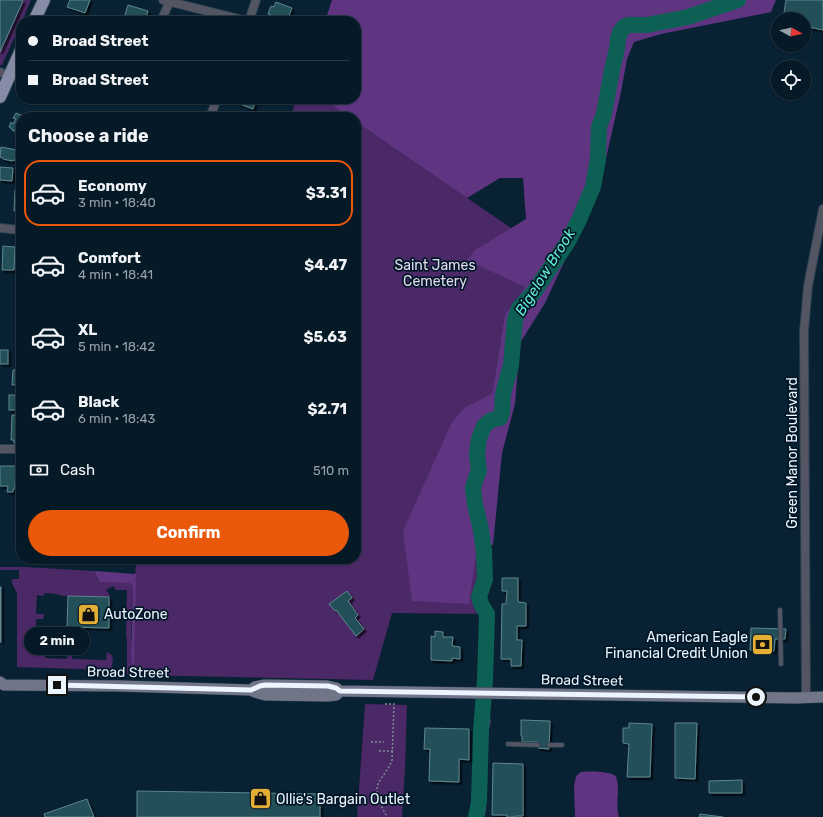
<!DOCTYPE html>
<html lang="en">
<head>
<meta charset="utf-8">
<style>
	:root { --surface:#061926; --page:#142632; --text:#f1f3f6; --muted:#98a0a7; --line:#273843; --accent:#ea580c }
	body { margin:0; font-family:Rubik,sans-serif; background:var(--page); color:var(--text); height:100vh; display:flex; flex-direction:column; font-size:15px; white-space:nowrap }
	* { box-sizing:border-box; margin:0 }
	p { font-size:13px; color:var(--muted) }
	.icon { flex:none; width:22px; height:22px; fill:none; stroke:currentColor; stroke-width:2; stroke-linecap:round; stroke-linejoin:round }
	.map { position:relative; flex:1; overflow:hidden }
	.drawer { position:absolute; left:16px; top:112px; width:345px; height:452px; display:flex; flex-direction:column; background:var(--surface); border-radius:16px; box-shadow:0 1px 3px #0004,0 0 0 1px var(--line) }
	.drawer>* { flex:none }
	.hud { position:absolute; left:16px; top:16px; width:345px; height:88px; border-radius:16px; box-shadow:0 1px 3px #0004,0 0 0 1px var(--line); display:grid; align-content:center; height:88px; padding:0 12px; background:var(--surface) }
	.needle { width:26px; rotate:98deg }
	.tools { position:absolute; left:771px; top:12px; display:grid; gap:8px }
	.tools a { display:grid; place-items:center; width:40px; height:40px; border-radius:50%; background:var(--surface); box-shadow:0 1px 3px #0004,0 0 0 1px var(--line); font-size:20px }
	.end { position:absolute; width:18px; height:18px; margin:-9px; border:5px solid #ecf5fd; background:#111; box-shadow:0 0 0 2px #111 }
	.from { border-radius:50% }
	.bubble { position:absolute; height:28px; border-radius:14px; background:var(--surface); box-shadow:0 1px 3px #0004,0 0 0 1px var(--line); font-size:13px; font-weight:700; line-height:28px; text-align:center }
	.hud b { display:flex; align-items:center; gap:14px; height:38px; font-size:15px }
	.hud b+b { border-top:1px solid var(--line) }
	.hud i { width:10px; height:10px; background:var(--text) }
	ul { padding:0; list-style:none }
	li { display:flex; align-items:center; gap:12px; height:66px; margin:0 8px 6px; padding:0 4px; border:2px solid transparent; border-radius:16px }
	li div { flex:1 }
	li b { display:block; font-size:15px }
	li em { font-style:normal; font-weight:700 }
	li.current { border-color:var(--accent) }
	li>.icon { width:36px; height:36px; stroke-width:1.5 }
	h2 { padding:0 12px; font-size:18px; line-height:48px }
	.pay { display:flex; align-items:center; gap:10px; height:44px; padding:0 12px; font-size:15px }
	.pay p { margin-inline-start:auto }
	.button { display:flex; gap:8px; margin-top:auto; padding:8px 12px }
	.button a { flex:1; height:46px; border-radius:24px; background:var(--accent); color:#fff; font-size:16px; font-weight:700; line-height:46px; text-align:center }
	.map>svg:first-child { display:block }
	.green { fill:#4b2866 }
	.forest { fill:#5f3481 }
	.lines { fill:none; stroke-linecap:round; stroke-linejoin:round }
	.river { stroke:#0c6054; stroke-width:16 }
	.building { fill:#235058; stroke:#5e868e; filter:url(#shadow) }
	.lane-casing { stroke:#283f4f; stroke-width:5.5 }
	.street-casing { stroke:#283f4f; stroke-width:10 }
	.secondary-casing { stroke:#283f4f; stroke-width:12 }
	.primary-casing { stroke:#283f4f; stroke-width:14 }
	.path { stroke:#7c8d9a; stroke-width:1.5; stroke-dasharray:2 2; stroke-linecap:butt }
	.lane { stroke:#535662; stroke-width:4 }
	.street { stroke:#535662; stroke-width:8 }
	.secondary { stroke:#707588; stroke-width:11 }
	.primary { stroke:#878ca6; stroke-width:12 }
	.route { stroke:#ecf5fd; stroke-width:5 }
	.labels { text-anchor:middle; stroke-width:3.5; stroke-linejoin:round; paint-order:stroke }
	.park-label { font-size:14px; fill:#e4d9ef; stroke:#011728 }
	.street-label { font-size:14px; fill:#ecf5fd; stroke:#011728 }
	.poi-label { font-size:14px; fill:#ecf5fd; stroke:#011728; text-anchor:start }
	.water-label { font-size:15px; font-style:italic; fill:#5febd2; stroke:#011728 }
</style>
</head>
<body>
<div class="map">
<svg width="823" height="817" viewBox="0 0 823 817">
	<defs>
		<filter id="shadow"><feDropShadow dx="2.5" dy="2.5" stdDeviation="0" flood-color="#0009"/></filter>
	</defs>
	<rect width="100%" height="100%" fill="#082133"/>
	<!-- green -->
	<g class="green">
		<path d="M0,0H31L22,21H21V23L2,65H0Z"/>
		<path d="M297,99H323L349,117H290Z"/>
		<path d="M356,122L549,254L505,314L489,413L484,557L483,614L392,613L373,680L134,675V676L127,674V643L126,633L127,590H116L113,586L106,590L110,595L109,597C99,597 63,598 57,594L45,593L43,596L37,595L36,614H43L44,615L43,619H36L35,649H44L45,650V658L67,659L68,651L70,650L72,652V659L106,660L107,652C109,653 111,654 112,656C114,659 112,667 110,670L17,667V594L12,583V579H19V570H0V567H25L95,571L97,579L130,583L132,585L133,588L131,633V660L136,559H356Z"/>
		<path d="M365,704L407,705L405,768L402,817H357Z"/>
	</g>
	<!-- forest -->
	<g class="forest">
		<path d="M332,0H776L771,12L661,34L634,42L627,59L621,92L600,185L545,303L520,343L515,404L502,453L493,545L477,549L469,604L412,601L403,531L452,422L464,408L492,394L505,314L525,287L467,260L475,250L526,219L523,178H500L467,198L356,122V117H349L323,99H356V21H325Z"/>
		<path d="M95,571L136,574L134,666L132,663L131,655L133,588C132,584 131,583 127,583L100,582L96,576Z"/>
		<path d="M486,716L490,718L491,721L489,729L487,762L486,811L484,817H469L473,785L474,727L476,720Z"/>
		<path d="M581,772C590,771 608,771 616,776C617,780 618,785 618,789C618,799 616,807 619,817H575L574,786L576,776Z"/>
	</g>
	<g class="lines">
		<!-- river -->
		<path class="river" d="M476,817L479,802L481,731L485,680L487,614L481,604L479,597L485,579L484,551L481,530L475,504L473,488L476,478L479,471L477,454L479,439L484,426L491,420L500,418L502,413L503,394L511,365L515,320L519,308L534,292L567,243L579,220L593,187L598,159L599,127L604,114L612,70L617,49L618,39L620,32L624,27L628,25H647L688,17L738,0"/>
	</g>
	<!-- building -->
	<g class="building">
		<path d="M0,0H21L23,1L0,52Z"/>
		<path d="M70,0H90L85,13L67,7Z"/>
		<path d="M786,0H823V30L809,27L807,40L804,39V19H783Z"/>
		<path d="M276,2L292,8L287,21H269L271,15L268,14L271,6L274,7Z"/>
		<path d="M128,5L148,11L145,21H131L126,19L124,18Z"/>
		<path d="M57,17L73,21H56Z"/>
		<path d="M35,99H48L47,102Z"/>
		<path d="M239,99H256L253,109L237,103Z"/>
		<path d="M16,113L23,116L24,115L29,117H21V134L12,130L11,128L9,127L11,122L13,124L16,119L13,118Z"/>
		<path d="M233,113L245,117H231Z"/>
		<path d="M1,147L17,150L15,160L12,161L3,159V158L0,157Z"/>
		<path d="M0,167L13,168L12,181L0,180Z"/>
		<path d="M15,190H21V213H18V211H14Z"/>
		<path d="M3,246L15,247L14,270H2Z"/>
		<rect x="18" y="295" width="3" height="30"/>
		<rect x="17" y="343" width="4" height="16"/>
		<rect x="0" y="350" width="8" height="14"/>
		<path d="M13,370H21V385H12Z"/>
		<rect x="9" y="395" width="12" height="15"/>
		<path d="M12,415H21V443H14V440H11Z"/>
		<path d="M0,466H16L15,488H14L13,492H7L8,486H0Z"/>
		<path d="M502,578H518V602L526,603V626H517V640H522L521,666H511V659H501L502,604H506L507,591H502Z"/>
		<rect x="0" y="587" width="1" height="55"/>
		<path d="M347,591L352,598L348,601L358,615L355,618L364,629L356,636L336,610L335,611L329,604Z"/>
		<path d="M68,596L109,597V628L67,627Z"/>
		<path d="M751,628L786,629L785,639H775L774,651L750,650Z"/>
		<path d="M435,631L443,632V637H453L452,646L460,647V659L452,658V661L431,660V636L435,637Z"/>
		<path d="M521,720L550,721L549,749L538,748V742H522V736H521Z"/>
		<path d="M629,723L652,724L650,777H627L629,744L623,743V728H629Z"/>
		<path d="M675,723H697L695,779L675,778Z"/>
		<path d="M425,728L469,729V760L459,759V782L429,781L430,749H424Z"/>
		<path d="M493,763L523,764V816H515V817H507V815H492Z"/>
		<path d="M742,780V793H709V781Z"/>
		<path d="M137,791L320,794V817H137Z"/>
		<path d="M87,799L94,817H45L44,814Z"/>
		<path d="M700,814L723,817H699Z"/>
	</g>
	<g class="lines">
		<defs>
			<g id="lane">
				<path d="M780,610L781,664"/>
				<path d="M508,744L538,745"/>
				<path d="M549,745H562"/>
			</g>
			<g id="street">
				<path d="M163,0L247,21"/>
				<path d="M161,21L170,1"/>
				<path d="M249,21L256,0"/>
				<path d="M0,72L9,76"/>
				<path d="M210,117L217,99"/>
				<path d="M0,228L21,230"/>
				<path d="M0,449H21"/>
				<path d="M806,698L804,331L808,286L823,209"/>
			</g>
			<g id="secondary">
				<path d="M0,682L4,685L119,686L251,690L255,687L265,685L327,686L336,688L340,691L795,698L823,697"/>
				<path d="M251,690L255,692L265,695L328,696L336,695L340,691"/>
			</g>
			<g id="primary">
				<path d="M34,21L44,0"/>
				<path d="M0,97L21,50"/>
			</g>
		</defs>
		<!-- lane casing -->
		<use href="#lane" class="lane-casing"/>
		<!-- street casing -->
		<use href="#street" class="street-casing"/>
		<!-- secondary casing -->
		<use href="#secondary" class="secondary-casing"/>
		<!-- primary casing -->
		<use href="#primary" class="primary-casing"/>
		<!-- path -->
		<g class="path">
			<path d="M385,704H394L392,760C389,769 382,776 378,784C374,795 382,807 387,817"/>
			<path d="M371,742H384"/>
			<path d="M379,751H393"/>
		</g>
		<!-- lane -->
		<use href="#lane" class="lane"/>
		<!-- street -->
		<use href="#street" class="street"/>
		<!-- secondary -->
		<use href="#secondary" class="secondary"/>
		<!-- primary -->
		<use href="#primary" class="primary"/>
	</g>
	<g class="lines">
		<!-- route -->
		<path class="route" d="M57,685L251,690L260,686L265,685L328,686L336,688L340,691L756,697"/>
	</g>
	<!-- icons -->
	<defs>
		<symbol id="shop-square" viewBox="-11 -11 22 22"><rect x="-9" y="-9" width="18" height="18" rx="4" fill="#e3ae35" stroke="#011728"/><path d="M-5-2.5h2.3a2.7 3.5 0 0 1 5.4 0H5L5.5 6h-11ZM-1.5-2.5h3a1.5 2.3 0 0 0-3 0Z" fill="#111"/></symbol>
		<symbol id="bank-square" viewBox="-11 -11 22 22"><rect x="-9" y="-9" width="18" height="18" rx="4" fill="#e3ae35" stroke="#011728"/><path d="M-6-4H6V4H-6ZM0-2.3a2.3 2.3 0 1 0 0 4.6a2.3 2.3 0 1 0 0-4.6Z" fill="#111"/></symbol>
	</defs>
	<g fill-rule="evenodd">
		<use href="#shop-square" x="76" y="602" width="25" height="25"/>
		<use href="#bank-square" x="750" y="632" width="25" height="25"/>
		<use href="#shop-square" x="248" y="786" width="25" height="25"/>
	</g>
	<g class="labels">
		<!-- park labels -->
		<g class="park-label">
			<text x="435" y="270">Saint James<tspan x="435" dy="16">Cemetery</tspan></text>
		</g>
		<!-- street labels -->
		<g class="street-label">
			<text transform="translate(792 453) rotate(-90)" y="5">Green Manor Boulevard</text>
			<text transform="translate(128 672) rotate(1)" y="5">Broad Street</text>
			<text transform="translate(582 680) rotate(1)" y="5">Broad Street</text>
		</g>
		<!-- poi labels -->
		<g class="poi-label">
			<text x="104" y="619">AutoZone</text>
			<text x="748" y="642" text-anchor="end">American Eagle<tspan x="748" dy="16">Financial Credit Union</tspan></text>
			<text x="276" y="804">Ollie's Bargain Outlet</text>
		</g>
		<!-- water labels -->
		<g class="water-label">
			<text transform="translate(545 272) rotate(-58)" y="5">Bigelow Brook</text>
		</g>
	</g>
</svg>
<div class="tools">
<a><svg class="needle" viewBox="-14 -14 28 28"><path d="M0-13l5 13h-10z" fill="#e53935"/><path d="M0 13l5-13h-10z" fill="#98a0a7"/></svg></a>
<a><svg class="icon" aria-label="locate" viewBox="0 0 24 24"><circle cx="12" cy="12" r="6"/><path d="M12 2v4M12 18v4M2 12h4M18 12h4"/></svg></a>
</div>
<i class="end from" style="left:756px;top:697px"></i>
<i class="end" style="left:57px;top:685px"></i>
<div class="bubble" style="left:24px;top:627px;width:66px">2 min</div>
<div class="hud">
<b><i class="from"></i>Broad Street</b>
<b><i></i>Broad Street</b>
</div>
<section class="drawer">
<h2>Choose a ride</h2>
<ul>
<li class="current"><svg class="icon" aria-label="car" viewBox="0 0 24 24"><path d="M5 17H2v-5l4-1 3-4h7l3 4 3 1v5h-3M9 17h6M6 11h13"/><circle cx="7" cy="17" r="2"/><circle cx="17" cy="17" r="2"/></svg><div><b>Economy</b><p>3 min · 18:40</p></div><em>$3.31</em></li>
<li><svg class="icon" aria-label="car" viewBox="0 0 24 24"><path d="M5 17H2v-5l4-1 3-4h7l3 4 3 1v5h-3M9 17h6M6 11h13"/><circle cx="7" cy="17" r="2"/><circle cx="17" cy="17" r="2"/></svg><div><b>Comfort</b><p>4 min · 18:41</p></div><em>$4.47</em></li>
<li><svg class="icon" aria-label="car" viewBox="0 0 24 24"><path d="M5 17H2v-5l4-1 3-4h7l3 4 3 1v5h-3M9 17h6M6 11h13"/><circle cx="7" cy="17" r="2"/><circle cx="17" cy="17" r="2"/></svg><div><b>XL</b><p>5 min · 18:42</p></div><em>$5.63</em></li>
<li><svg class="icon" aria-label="car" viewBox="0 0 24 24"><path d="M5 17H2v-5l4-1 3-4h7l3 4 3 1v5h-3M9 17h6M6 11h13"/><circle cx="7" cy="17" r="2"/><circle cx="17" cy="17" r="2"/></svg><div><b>Black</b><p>6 min · 18:43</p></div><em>$2.71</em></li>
</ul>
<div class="pay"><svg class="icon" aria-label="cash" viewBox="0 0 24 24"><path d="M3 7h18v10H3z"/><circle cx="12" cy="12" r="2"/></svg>Cash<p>510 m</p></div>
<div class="button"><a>Confirm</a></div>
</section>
</div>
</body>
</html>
